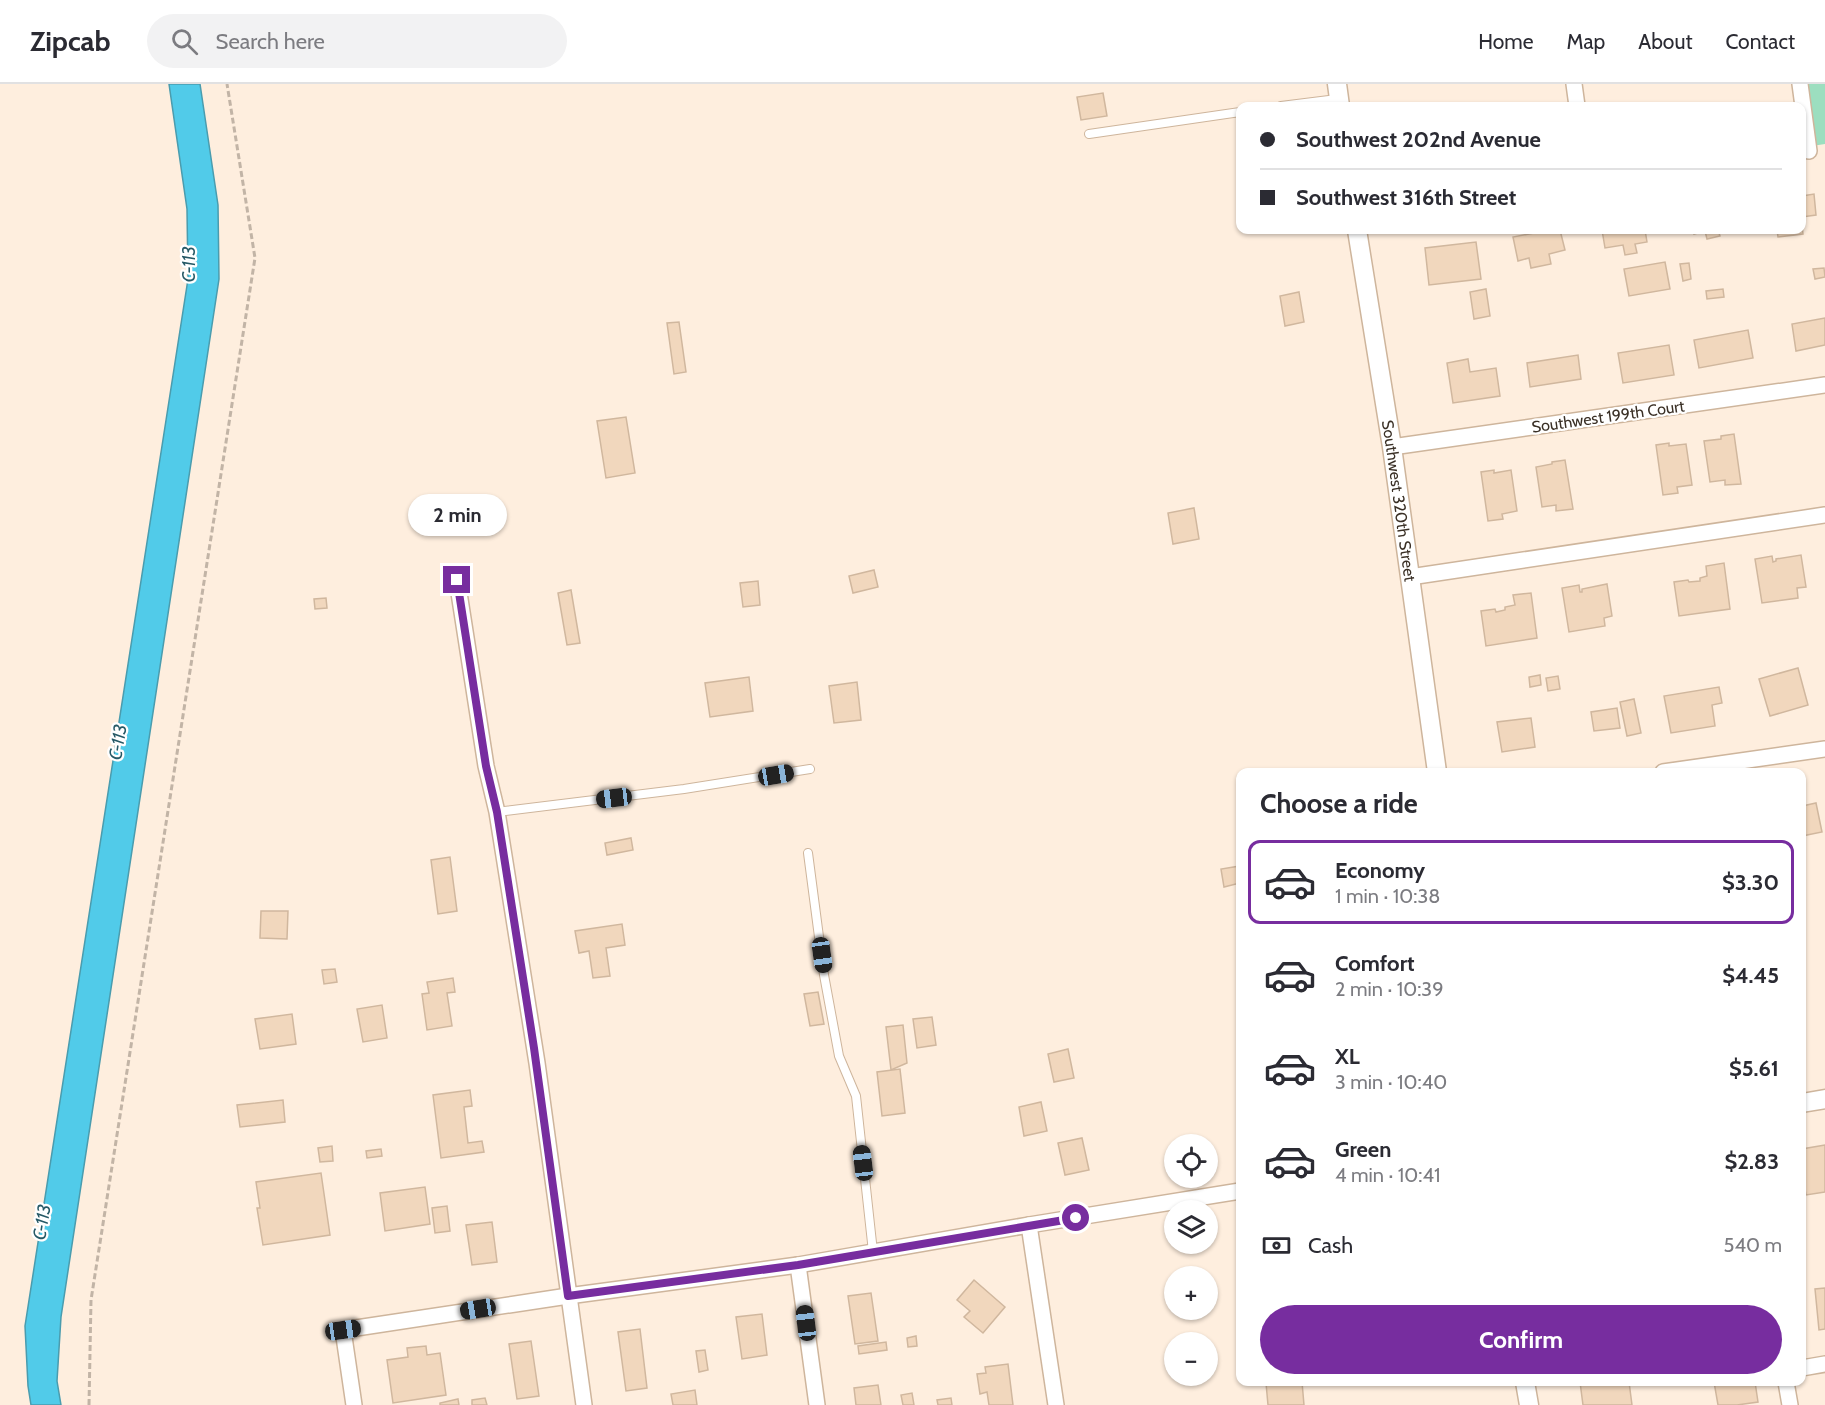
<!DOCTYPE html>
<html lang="en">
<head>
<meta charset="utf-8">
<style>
	:root { --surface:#fff; --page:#f2f2f3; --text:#2b2b33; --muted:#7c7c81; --line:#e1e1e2; --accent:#772d9f }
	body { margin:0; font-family:Cabin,sans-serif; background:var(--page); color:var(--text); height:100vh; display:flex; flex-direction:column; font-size:22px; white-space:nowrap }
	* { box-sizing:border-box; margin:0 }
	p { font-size:20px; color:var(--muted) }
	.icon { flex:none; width:33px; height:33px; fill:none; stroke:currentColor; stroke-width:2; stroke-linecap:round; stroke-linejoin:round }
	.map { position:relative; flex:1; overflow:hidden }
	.details { position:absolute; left:1236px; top:684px; width:570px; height:618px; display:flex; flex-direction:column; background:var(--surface); border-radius:12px; box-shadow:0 2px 4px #0004 }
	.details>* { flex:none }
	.hud { position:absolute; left:1236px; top:18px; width:570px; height:132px; border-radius:12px; box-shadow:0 2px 4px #0004; display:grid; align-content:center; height:132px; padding:0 24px; background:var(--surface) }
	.controls { position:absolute; left:1164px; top:1050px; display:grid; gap:12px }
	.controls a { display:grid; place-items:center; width:54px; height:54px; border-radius:50%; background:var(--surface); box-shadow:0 2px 4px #0004; font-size:30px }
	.end { position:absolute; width:27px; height:27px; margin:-14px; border:8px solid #772d9f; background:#fff; box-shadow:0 0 0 3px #fff }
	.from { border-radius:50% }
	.bubble { position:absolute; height:42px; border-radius:21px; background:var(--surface); box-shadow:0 2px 4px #0004; font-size:20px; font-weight:700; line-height:42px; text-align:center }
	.car { position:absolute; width:18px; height:36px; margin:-18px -9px; border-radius:8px; box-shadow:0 0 4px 2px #0007; background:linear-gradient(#222 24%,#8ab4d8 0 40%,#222 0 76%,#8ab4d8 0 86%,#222 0) }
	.hud b { display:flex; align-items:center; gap:21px; height:57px; font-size:22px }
	.hud b+b { border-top:2px solid var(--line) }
	.hud i { width:15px; height:15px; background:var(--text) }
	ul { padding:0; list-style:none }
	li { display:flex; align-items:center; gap:18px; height:84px; margin:0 12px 9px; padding:0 12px; border:3px solid transparent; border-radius:12px }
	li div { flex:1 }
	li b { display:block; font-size:22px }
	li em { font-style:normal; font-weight:700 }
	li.active { border-color:var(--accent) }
	li>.icon { width:54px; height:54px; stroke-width:1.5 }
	h2 { padding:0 24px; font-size:27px; line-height:72px }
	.pay { display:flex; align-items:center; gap:15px; height:66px; padding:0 24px; font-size:22px }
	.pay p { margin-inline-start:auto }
	.action { display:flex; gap:12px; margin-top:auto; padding:12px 24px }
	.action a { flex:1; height:69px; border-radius:36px; background:var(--accent); color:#fff; font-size:24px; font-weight:700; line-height:69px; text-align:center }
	header { display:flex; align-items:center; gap:36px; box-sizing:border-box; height:84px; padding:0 30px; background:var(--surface); border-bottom:2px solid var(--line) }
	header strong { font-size:28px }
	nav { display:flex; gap:33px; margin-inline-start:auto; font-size:21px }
	.search { width:420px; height:54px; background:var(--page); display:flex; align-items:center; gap:15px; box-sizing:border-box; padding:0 21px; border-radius:33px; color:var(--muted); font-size:22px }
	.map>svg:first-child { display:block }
	.green { fill:#9cdebf }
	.water { fill:#51cbe9; stroke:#4a9cae; stroke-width:1.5 }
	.building { fill:#f1d7bd; stroke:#d0b79e; stroke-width:1.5 }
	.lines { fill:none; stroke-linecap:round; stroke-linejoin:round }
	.service-casing { stroke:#ceb59c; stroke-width:10 }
	.minor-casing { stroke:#ceb59c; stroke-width:18 }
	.tertiary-casing { stroke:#ceb59c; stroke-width:21 }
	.path { stroke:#c2b4a6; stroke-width:3; stroke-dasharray:6 3; stroke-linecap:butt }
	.service { stroke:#fff; stroke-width:8 }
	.minor { stroke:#fff; stroke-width:15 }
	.tertiary { stroke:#fff; stroke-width:18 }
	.route { stroke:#772d9f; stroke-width:8 }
	.labels { text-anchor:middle; stroke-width:4.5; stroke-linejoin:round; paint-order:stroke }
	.street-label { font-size:16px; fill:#3a3026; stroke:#fff }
	.water-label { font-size:18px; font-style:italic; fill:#265966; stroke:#fff }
</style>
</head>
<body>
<header>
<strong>Zipcab</strong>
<div class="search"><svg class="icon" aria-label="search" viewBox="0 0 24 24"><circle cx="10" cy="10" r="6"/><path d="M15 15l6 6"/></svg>Search here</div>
<nav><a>Home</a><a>Map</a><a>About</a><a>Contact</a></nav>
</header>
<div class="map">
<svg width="1825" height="1321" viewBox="0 0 1825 1321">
	<rect width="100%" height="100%" fill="#feeede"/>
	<!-- green -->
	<path class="green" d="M1803,0H1825V60L1812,62Z"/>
	<!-- water -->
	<path class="water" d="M169,0H200L218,121L219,195L61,1233L57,1297L61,1321H31L28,1302L25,1242L188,195L187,125Z"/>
	<!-- building -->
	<g class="building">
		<path d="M1103,9L1107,32L1081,36L1077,13Z"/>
		<path d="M1814,110L1816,131L1802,133V112Z"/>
		<path d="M1802,141L1803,150L1778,153L1777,146H1802Z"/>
		<path d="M1549,146H1560L1565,166L1549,170L1551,180L1531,184L1529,174L1518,177L1513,153Z"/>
		<path d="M1602,146H1645L1647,158L1635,160L1637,169L1625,171L1623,161L1605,164Z"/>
		<path d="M1693,146H1718L1720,152L1707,155L1705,147L1694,150Z"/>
		<path d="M1476,158L1481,195L1429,201L1425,164Z"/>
		<path d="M1665,178L1670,205L1629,212L1624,185Z"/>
		<path d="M1689,179L1691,195L1683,197L1680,180Z"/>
		<path d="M1824,184L1825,193L1815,195L1813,185Z"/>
		<path d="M1486,205L1490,232L1474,235L1470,208Z"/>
		<path d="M1723,205L1724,213L1707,215L1706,207Z"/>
		<path d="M1299,208L1304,238L1285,242L1280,212Z"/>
		<path d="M1825,234V261L1796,267L1792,240Z"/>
		<path d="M679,238L686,288L674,290L667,239Z"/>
		<path d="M1748,246L1753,274L1699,284L1694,256Z"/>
		<path d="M1669,261L1674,291L1623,299L1618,269Z"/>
		<path d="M1578,271L1581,295L1530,303L1527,279Z"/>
		<path d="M1468,275L1470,288L1496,284L1500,312L1453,319L1447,279Z"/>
		<path d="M626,333L635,389L606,394L597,337Z"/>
		<path d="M1734,350L1741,400L1725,401V396L1710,398L1704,357L1721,355V352Z"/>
		<path d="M1669,359V362L1686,360L1692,401L1677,403L1678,409L1663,411L1656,361Z"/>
		<path d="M1565,376L1573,425L1556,427V421L1542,423L1536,383L1552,380V378Z"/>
		<path d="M1494,386V389L1511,386L1517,427L1502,430L1503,435L1488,437L1481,388Z"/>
		<path d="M1194,424L1199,455L1173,460L1168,429Z"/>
		<path d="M1801,471L1806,503L1797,504L1798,514L1762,519L1755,475L1772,472L1773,478L1776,477V475Z"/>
		<path d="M1724,479L1730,525L1679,532L1674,498L1688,496L1689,498L1700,497V494L1707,492L1706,482Z"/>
		<path d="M874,486L878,503L853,509L849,492Z"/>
		<path d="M758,497L760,521L743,523L740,499Z"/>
		<path d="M1607,500L1612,532L1604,534L1605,542L1569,548L1562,504L1579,501L1580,508H1582V505Z"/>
		<path d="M571,506L580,559L567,561L558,509Z"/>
		<path d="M1531,509L1537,554L1486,562L1481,527L1495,525L1496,528L1505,526V523L1515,521L1513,511Z"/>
		<path d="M326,514L327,524L315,525L314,515Z"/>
		<path d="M1798,584L1808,621L1770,632L1759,595Z"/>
		<path d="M1540,591L1541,601L1530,603L1529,593Z"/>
		<path d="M1558,592L1560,605L1548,607L1546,594Z"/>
		<path d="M749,593L753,627L710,633L705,599Z"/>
		<path d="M857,598L861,636L834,639L829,602Z"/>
		<path d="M1719,603L1722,619L1712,621L1715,642L1671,649L1664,612Z"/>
		<path d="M1634,615L1641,649L1627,652L1620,618Z"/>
		<path d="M1617,624L1620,644L1594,647L1591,628Z"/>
		<path d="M1531,634L1535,663L1502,668L1497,638Z"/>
		<path d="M1816,719L1822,748L1802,752V722Z"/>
		<path d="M631,754L633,766L607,771L605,759Z"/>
		<path d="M450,773L457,827L438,830L431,776Z"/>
		<path d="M1240,782V799L1224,803L1221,785Z"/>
		<path d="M261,827H288L287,855L260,854Z"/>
		<path d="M622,840L625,861L606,864L610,892L593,894L589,867L579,869L575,847Z"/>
		<path d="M335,885L337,898L324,900L322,886Z"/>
		<path d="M453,894L455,908L447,909L452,942L427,946L422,910L429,909L427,898Z"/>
		<path d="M818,908L824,940L810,942L804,910Z"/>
		<path d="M382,921L387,954L363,958L357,925Z"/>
		<path d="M292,930L296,960L260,965L255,935Z"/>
		<path d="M932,933L936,961L917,964L913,935Z"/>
		<path d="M903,941L907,979L891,986L886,943Z"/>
		<path d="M1068,965L1074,994L1054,998L1048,970Z"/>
		<path d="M900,985L905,1029L882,1032L877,988Z"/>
		<path d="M470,1006L472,1022L464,1023L468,1059L482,1057L484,1068L441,1074L433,1011Z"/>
		<path d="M283,1016L285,1038L240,1043L237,1021Z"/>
		<path d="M1041,1018L1047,1047L1024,1052L1019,1023Z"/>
		<path d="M1082,1054L1089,1086L1065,1091L1058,1059Z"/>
		<path d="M1825,1061V1108L1806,1111L1802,1087V1065Z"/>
		<path d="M332,1062L333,1077L320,1078L318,1064Z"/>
		<path d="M381,1065L382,1072L367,1074L366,1067Z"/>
		<path d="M321,1089L330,1151L263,1161L257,1124H260L256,1098Z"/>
		<path d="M425,1103L430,1140L385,1147L380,1109Z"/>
		<path d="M447,1122L450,1147L435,1149L432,1124Z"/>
		<path d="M492,1138L497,1178L472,1181L466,1141Z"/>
		<path d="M974,1196L1005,1223L983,1249L964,1233L970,1227L957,1216Z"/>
		<path d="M1825,1204V1245L1819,1246L1815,1205Z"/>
		<path d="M871,1209L878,1257L855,1260L848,1212Z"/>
		<path d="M762,1230L767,1271L742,1275L736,1233Z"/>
		<path d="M640,1245L647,1304L626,1307L618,1248Z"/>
		<path d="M916,1252L917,1262L908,1263L907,1254Z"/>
		<path d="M531,1257L539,1312L517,1315L509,1260Z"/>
		<path d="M886,1258L887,1266L859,1270L858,1262Z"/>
		<path d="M426,1262L427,1271L440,1269L446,1311L393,1319L387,1276L408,1273L407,1264Z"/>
		<path d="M705,1266L708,1286L699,1288L696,1267Z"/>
		<path d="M1008,1280L1013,1321H989L987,1308L980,1310L977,1290L986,1289L985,1283Z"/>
		<path d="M1286,1298H1302L1304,1321H1268L1266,1299Z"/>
		<path d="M1580,1298H1629L1632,1321H1583Z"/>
		<path d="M1714,1298H1755L1758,1318L1737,1321H1718Z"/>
		<path d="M878,1301L881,1321H856L854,1304Z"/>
		<path d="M695,1306L697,1321H673L671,1310Z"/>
		<path d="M912,1309L914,1321H903L901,1311Z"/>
		<path d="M485,1314L487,1321H472V1316Z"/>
		<path d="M951,1314L952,1321H938L937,1316Z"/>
		<path d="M458,1315L459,1321H440V1319Z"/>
	</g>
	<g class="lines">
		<defs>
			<g id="service">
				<path d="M1281,22L1337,15"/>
				<path d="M1089,50L1240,28"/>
				<path d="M497,728L684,705L810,685"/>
				<path d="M808,769L824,891L839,972L856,1012L873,1168"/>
			</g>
			<g id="minor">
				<path d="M1574,0L1577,22"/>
				<path d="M1800,0L1809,67"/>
				<path d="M1392,363L1825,301"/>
				<path d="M1410,493L1825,431"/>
				<path d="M457,496L486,682L497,728L537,979L584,1321"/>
				<path d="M1663,688L1825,665"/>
				<path d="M1029,1141L1056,1321"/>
				<path d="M798,1181L817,1321"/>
				<path d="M1802,1284L1825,1280"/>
				<path d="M1786,1298L1790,1321"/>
				<path d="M354,1321L343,1246L568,1212L798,1181L1029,1141L1240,1107"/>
			</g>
			<g id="tertiary">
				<path d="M1337,0L1340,22"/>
				<path id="s1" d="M1357,146L1392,363L1437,688"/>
				<path d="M1802,1019L1825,1015"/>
				<path d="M1525,1298L1529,1321"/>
			</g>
		</defs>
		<!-- service casing -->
		<use href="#service" class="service-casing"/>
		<!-- minor casing -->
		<use href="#minor" class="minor-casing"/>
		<!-- tertiary casing -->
		<use href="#tertiary" class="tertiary-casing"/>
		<!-- path -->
		<path class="path" d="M89,1321L91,1216L255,174L227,0"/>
		<!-- service -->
		<use href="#service" class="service"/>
		<!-- minor -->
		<use href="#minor" class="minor"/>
		<!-- tertiary -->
		<use href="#tertiary" class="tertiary"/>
	</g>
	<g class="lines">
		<!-- route -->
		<path class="route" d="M457,496L486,682L497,728L534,964L568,1212L798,1181L1076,1134"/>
	</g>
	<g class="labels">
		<!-- street labels -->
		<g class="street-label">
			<text transform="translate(1608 332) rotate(-8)" y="6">Southwest 199th Court</text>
			<text dy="6" stroke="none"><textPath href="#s1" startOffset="274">Southwest 320th Street</textPath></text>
		</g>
		<!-- water labels -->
		<g class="water-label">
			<text transform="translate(189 180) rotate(-90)" y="6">C-113</text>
			<text transform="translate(118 658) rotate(-81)" y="6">C-113</text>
			<text transform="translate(42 1138) rotate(-81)" y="6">C-113</text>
		</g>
	</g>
</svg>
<div class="controls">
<a><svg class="icon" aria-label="locate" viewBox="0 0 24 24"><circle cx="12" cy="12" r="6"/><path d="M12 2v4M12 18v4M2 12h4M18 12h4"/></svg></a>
<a><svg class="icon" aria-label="layers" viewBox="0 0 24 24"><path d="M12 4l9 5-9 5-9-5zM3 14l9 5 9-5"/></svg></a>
<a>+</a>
<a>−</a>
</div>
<i class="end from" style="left:1076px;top:1134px"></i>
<i class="end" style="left:457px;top:496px"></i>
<div class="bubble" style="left:408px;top:410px;width:99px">2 min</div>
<i class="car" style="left:776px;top:691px;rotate:80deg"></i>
<i class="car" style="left:614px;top:714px;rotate:263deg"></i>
<i class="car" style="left:822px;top:871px;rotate:172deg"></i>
<i class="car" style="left:863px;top:1079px;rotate:353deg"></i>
<i class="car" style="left:478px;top:1225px;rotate:261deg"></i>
<i class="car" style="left:806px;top:1239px;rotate:353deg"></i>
<i class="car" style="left:343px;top:1246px;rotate:82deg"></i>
<div class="hud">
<b><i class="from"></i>Southwest 202nd Avenue</b>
<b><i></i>Southwest 316th Street</b>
</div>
<section class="details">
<h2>Choose a ride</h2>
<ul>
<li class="active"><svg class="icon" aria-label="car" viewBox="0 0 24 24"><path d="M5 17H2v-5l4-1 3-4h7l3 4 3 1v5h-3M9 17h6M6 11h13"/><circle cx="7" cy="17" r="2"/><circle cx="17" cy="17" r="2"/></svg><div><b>Economy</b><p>1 min · 10:38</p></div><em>$3.30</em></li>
<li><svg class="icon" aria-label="car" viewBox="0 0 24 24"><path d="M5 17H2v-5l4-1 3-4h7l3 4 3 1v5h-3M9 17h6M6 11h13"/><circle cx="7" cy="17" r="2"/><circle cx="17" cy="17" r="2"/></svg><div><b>Comfort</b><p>2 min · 10:39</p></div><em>$4.45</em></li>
<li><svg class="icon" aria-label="car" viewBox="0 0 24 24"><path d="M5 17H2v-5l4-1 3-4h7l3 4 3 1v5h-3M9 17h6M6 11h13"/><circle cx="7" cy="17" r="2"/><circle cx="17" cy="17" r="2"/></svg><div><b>XL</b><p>3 min · 10:40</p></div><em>$5.61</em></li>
<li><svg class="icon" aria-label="car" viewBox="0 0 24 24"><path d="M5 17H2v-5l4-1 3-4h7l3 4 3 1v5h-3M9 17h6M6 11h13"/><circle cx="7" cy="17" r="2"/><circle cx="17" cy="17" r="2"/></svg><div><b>Green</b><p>4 min · 10:41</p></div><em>$2.83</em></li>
</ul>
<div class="pay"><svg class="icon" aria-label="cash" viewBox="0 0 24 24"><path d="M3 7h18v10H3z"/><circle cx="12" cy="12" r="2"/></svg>Cash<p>540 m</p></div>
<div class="action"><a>Confirm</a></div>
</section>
</div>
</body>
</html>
